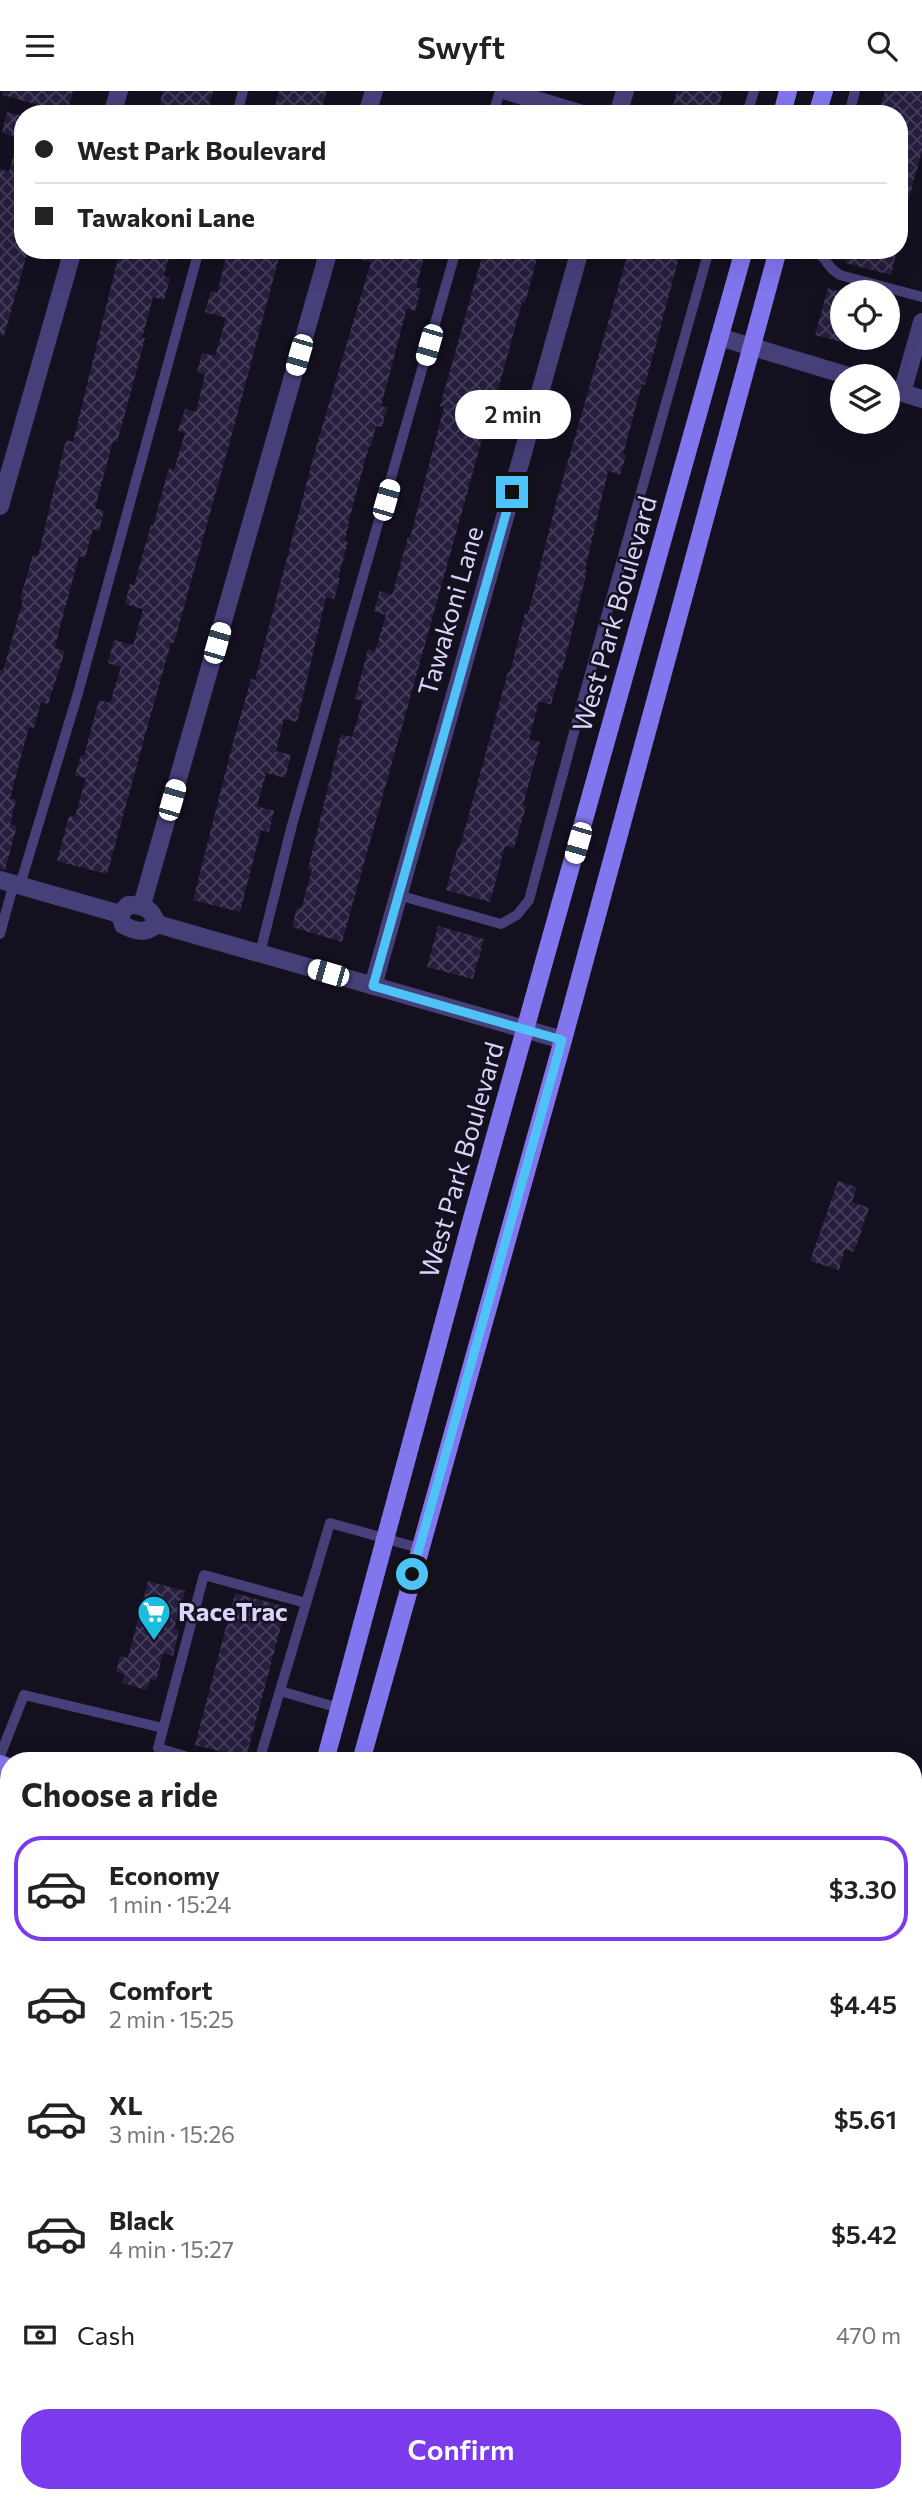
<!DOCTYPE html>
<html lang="en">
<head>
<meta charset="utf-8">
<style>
	:root { --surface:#fff; --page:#f2f2f2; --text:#222; --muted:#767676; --line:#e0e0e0; --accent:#7c3aed }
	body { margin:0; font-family:Commissioner,sans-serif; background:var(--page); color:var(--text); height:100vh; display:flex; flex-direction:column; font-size:26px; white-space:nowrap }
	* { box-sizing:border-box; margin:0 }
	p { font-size:23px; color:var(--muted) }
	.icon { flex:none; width:38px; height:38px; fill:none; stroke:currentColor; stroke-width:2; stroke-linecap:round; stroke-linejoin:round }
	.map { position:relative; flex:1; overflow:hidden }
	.side { position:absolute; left:0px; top:1661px; width:922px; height:751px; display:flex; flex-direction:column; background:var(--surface); border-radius:28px 28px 0 0; box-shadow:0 7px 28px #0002 }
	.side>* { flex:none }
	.hud { position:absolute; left:14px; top:14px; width:894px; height:154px; border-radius:28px; box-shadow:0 7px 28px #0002; display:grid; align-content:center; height:154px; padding:0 21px; background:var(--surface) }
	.fabs { position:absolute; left:830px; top:189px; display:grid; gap:14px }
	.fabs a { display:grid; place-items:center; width:70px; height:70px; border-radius:50%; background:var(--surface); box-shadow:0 7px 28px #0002; font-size:35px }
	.end { position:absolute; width:32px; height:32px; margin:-16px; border:9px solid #4fc3f7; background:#111; box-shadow:0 0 0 4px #111 }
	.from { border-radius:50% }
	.bubble { position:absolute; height:49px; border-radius:24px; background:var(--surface); box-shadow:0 7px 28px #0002; font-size:23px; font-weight:600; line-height:49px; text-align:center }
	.car { position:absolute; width:21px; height:42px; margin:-21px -10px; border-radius:9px; box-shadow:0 0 5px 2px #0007; background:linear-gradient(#fff 24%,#345 0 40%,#fff 0 76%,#345 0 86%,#fff 0) }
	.hud b { display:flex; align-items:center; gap:24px; height:66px; font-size:26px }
	.hud b+b { border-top:2px solid var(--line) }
	.hud i { width:18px; height:18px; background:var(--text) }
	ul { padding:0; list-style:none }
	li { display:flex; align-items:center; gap:21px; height:105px; margin:0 14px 10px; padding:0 7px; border:4px solid transparent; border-radius:28px }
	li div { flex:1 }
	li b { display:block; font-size:26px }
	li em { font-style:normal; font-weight:600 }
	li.active { border-color:var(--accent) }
	li>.icon { width:63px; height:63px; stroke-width:1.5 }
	h2 { padding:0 21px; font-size:32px; line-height:84px }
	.pay { display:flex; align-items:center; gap:18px; height:77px; padding:0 21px; font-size:26px }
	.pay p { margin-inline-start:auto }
	.action { display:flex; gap:14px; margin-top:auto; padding:14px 21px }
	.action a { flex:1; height:80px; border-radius:28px; background:var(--accent); color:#fff; font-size:28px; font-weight:600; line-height:80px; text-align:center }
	header { display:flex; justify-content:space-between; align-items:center; height:91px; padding:0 21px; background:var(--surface); font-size:32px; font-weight:600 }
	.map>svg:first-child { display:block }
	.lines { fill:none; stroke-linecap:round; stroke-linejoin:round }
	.stream { stroke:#152544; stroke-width:5 }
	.building { fill:url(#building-cross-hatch) }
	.path { stroke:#3da5a5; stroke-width:3.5; stroke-dasharray:3.5 5; stroke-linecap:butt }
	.service { stroke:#464079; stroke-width:10 }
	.minor { stroke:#464079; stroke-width:18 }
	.tertiary { stroke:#464079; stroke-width:18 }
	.secondary { stroke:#8176ee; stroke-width:18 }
	.route { stroke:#4fc3f7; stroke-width:9 }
	.labels { text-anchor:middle; stroke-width:5; stroke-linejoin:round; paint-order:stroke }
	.street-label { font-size:26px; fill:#dbd4fa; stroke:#141020 }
	.poi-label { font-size:26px; font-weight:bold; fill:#dbd4fa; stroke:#141020; text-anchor:start }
</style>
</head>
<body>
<header><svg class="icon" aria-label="menu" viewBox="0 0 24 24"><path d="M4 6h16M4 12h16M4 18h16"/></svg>Swyft<svg class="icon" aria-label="search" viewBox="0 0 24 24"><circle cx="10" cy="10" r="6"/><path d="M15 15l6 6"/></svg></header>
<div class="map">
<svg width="922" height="2410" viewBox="0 0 922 2410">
	<defs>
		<pattern id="building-cross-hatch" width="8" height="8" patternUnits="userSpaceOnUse" patternTransform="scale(1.75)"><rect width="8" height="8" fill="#271e3e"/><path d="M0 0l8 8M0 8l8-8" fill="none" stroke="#463e5b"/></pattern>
	</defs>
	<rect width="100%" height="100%" fill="#141020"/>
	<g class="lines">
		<!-- stream -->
		<g class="stream">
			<path d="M914,2194L922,2191"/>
			<path d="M0,2378L9,2381"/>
			<path d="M37,2403L43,2410"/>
			<path d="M644,2410L653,2403"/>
		</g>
	</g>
	<!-- building -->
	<g class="building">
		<path d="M4,0H73L67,22L3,4Z"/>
		<path d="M163,0H213L207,23H157Z"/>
		<path d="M279,0H327L320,23H288L274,19Z"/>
		<path d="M677,0H723L717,23H671Z"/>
		<path d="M885,0H922V60L904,125H900V23H878Z"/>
		<path d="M7,21L23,25V159H28L4,245L0,244V78L9,81L18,46L2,42Z"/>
		<path d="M120,159H171L164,185L170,187L164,209L153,206L142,247H145L133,293L117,351L113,350L95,417L104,420L99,440L93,438L85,467L79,465L60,536L55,557L65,560L48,613L41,611L34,637L29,636L10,707L16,709L10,733L17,735L5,779L0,778V579L3,580L23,509L20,508L33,464L38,465L66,349L73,351Z"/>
		<path d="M228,159H281L235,332L174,552H171L151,623L107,783L57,770L69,725L75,726L86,687L75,685L81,664L84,665L99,609L110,612L121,576L108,572L114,549L133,554L143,518L125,513L130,493L134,494L151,434L153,435L169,377L174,379L185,342L178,340L185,318L196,321L205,283L197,281L202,262L215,265L226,227L205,221L211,200L217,202Z"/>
		<path d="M346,159H426L416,196L421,198L415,220L407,217L381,315L387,317L382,336L376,335L371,355H369L349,429L345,450L348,451L338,487H340L334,508L326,506L297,631L284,628L276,660L291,664L285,687L266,682L257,715L274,720L269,741L261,739L240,821L193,809L234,648L251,588L255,589L315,360L371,171L346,164Z"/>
		<path d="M484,159H507L537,167L525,212L522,211L490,328L488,327L342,851L292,836L297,817L301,818L312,779L308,778L341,643L352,646L363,610L355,608L368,558L375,560L386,524L374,520L380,500L392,504L408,446L410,447L444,316L440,315Z"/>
		<path d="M629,159H681L645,294L642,293L623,363L626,364L620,384L608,380L585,479L587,480L562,580H560L551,614L539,610L529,648L540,651L523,714L526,715L514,757L505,755L490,811L446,799L458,755L460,756L508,581H510L525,523H528L557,408Z"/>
		<path d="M849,159H897L891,184L845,172Z"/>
		<path d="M828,197L842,201V251L815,244Z"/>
		<path d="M438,835L484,848L473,888L427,876Z"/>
		<path d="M838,1090L857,1096L852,1111L869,1117L854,1161L845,1158L839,1179L810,1170Z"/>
		<path d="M148,1490L185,1500L174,1538L179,1539L173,1565L163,1562L156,1590L150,1588L147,1599L122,1592L125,1583L116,1581L120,1565L128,1567Z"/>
		<path d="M235,1502L286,1516L246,1667L195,1654Z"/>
	</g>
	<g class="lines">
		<!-- path -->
		<g class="path">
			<path d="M914,2166L922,2164"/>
			<path d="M914,2313L922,2307"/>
			<path d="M546,2410L557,2403"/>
			<path d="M788,2410L808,2403"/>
		</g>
		<!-- service -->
		<g class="service">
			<path d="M237,23L243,0"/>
			<path d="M493,23L500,0"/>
			<path d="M747,23L754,0"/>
			<path d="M849,23L855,0"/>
			<path d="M817,159L832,178L840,184L922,206"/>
			<path d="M20,794L78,602L199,159"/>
			<path d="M398,804L501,833L517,824L529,809L584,604L709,159"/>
			<path d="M0,843L14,792"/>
			<path d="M260,862L292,734L456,159"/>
			<path d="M280,1600L339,1617"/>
			<path d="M0,1665L24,1604L163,1637"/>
			<path d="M201,1670L158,1657L204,1484L306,1512"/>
			<path d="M259,1670L330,1432L419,1457"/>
			<path d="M0,1776L9,1778"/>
			<path d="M0,2150L9,2120"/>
		</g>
		<!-- minor -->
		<g class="minor">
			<path d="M506,0L583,23"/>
			<path d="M112,23L119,0"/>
			<path d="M367,23L374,0"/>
			<path d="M618,23L625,0"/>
			<path d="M719,246L849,285"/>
			<path d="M887,297L922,308"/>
			<path d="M902,302L922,231"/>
			<path d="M0,415L73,159"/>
			<path d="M142,814L329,159"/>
			<path d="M373,895L580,159"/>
		</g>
		<!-- tertiary -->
		<g class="tertiary">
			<path d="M0,789L120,823"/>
			<path d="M120,823L128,814C145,814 152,818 157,833"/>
			<path d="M120,823L123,834C137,841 145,843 157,833"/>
			<path d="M157,833L563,949"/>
		</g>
		<!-- secondary -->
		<g class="secondary">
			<path d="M782,23L788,0"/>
			<path d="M817,23L824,0"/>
			<path d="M325,1670L469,1138L744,159"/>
			<path d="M361,1670L563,949L778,159"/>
			<path d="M0,1673L9,1676"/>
			<path d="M0,1713L9,1715"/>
			<path d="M914,1947L922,1949"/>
			<path d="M914,1985L922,1987"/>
			<path d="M315,2403L318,2410"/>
			<path d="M358,2403L361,2410"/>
		</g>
	</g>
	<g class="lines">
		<!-- route -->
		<path class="route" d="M412,1483L562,949L373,895L512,401"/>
	</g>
	<!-- icons -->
	<defs>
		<symbol id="supermarket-pin" viewBox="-11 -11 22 30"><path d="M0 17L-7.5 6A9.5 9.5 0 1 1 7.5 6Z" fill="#1bbede" stroke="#141020"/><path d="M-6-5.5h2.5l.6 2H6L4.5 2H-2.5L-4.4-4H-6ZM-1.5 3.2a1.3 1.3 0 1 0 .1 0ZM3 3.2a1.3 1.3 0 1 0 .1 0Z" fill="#fff"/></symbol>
	</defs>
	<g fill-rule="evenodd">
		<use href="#supermarket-pin" x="135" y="1502" width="38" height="52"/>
	</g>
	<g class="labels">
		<!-- street labels -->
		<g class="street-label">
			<text transform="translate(451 520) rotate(-74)" y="9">Tawakoni Lane</text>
			<text transform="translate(615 523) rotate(-74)" y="9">West Park Boulevard</text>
			<text transform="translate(462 1069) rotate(-74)" y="9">West Park Boulevard</text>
		</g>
		<!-- poi labels -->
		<g class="poi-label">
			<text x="178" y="1530">RaceTrac</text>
		</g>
	</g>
</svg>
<div class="fabs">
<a><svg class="icon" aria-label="locate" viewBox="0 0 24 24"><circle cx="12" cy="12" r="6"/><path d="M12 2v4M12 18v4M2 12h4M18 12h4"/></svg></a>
<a><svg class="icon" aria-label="layers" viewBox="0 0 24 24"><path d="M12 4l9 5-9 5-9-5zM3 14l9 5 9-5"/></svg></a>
</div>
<i class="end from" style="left:412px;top:1483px"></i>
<i class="end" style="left:512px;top:401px"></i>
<div class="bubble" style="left:455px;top:299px;width:116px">2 min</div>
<i class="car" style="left:429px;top:254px;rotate:196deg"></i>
<i class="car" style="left:299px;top:264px;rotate:196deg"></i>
<i class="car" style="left:386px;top:409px;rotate:16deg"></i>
<i class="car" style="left:217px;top:552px;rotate:16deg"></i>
<i class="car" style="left:172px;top:709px;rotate:16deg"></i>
<i class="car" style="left:578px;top:752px;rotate:196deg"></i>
<i class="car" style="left:328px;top:882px;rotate:286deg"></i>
<div class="hud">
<b><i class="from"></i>West Park Boulevard</b>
<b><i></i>Tawakoni Lane</b>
</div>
<section class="side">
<h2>Choose a ride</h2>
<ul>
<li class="active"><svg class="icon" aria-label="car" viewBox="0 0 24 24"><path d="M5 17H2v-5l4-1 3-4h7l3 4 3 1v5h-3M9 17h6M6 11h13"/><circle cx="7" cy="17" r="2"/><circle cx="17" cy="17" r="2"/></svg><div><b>Economy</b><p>1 min · 15:24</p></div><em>$3.30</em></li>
<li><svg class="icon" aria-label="car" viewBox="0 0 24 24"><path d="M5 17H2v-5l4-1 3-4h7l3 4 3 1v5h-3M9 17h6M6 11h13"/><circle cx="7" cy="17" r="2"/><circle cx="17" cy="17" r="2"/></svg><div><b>Comfort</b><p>2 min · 15:25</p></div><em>$4.45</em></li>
<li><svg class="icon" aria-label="car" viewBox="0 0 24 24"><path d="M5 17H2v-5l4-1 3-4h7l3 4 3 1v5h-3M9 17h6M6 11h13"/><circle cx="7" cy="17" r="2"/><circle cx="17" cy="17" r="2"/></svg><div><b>XL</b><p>3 min · 15:26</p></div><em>$5.61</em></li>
<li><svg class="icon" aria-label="car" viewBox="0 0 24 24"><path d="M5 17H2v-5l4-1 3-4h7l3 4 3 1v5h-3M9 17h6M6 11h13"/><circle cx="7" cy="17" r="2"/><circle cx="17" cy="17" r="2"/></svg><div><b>Black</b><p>4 min · 15:27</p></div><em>$5.42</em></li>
</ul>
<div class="pay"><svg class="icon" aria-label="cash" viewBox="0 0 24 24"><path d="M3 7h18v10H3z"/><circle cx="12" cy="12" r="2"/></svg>Cash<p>470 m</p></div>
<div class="action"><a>Confirm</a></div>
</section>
</div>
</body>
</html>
